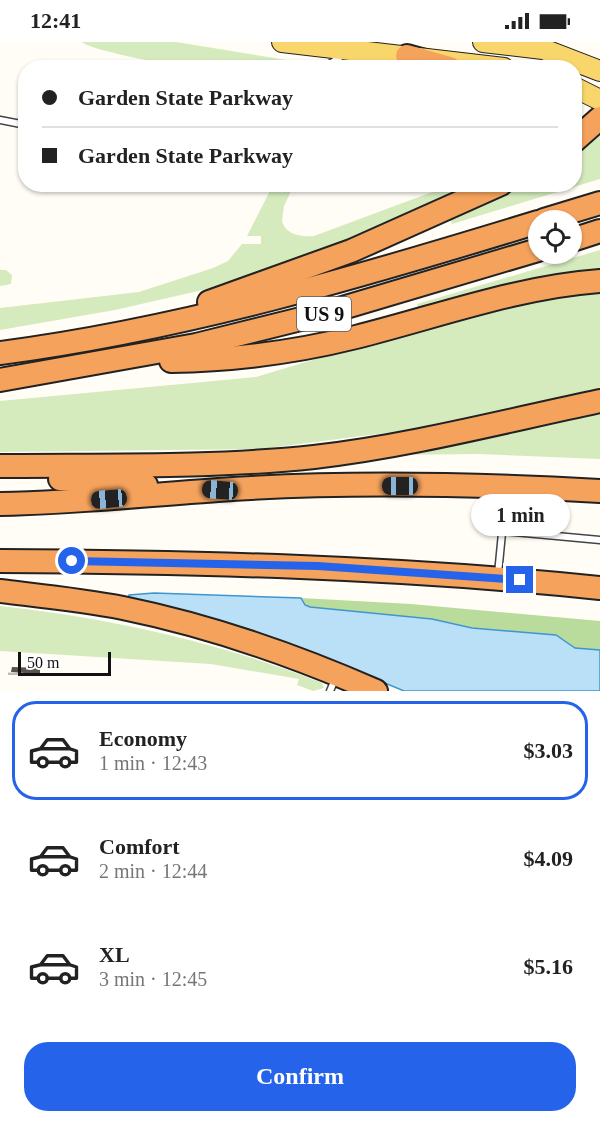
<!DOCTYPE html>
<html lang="en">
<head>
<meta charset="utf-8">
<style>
	:root { --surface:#fff; --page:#f2f2f2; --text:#222; --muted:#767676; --line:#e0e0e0; --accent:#2563eb }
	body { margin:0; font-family:Georgia,serif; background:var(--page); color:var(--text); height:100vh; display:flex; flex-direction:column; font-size:22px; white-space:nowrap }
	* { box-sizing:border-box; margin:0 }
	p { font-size:20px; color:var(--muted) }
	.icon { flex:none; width:33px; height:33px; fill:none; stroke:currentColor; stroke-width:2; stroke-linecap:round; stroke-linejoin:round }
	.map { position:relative; height:649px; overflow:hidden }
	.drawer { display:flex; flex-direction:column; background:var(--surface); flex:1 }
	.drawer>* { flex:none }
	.guide { position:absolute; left:18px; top:18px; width:564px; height:132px; border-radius:24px; box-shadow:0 2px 4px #0004; display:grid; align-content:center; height:132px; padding:0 24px; background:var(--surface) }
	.tools { position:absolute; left:528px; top:168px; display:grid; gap:12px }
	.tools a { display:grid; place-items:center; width:54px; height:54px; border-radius:50%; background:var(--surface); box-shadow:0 2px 4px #0004; font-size:30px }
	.scale { position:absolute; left:18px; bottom:15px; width:93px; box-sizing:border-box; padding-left:6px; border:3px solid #111; border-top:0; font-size:16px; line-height:21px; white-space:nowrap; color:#111; -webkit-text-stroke:4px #fff; paint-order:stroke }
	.end { position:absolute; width:27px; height:27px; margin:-14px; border:8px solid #2563eb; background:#fff; box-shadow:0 0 0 3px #fff }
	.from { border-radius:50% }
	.bubble { position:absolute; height:42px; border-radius:21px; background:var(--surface); box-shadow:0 2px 4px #0004; font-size:20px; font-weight:700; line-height:42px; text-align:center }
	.car { position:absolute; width:18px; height:36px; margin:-18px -9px; border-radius:8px; box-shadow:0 0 4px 2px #0007; background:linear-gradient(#222 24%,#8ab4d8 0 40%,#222 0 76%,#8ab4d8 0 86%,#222 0) }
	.guide b { display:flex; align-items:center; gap:21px; height:57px; font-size:22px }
	.guide b+b { border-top:2px solid var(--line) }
	.guide i { width:15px; height:15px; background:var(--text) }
	ul { padding:10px 0 0; list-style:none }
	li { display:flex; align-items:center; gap:18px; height:99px; margin:0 12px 9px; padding:0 12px; border:3px solid transparent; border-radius:24px }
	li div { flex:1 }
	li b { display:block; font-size:22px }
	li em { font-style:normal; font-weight:700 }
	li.current { border-color:var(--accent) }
	li>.icon { width:54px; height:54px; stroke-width:1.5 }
	.primary-button { display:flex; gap:12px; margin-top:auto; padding:12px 24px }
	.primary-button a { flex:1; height:69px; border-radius:24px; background:var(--accent); color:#fff; font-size:24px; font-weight:700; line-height:69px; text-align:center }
	.status { display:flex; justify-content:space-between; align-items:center; height:42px; padding:0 30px; background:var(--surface); direction:ltr }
	.status svg { height:16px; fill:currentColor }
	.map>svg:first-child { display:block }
	.green { fill:#d5ebbd }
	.forest { fill:#b9dc9c }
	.water { fill:#b9e0f7; stroke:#3f96cf; stroke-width:1.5 }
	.building { fill:#5a524d; filter:url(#shadow) }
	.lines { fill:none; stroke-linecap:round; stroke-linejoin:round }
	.lane-casing { stroke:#444; stroke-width:9 }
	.primary-casing { stroke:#222; stroke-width:22 }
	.highway-casing { stroke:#222; stroke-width:26 }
	.lane { stroke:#fff; stroke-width:6 }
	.primary { stroke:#f9d66b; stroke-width:20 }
	.highway { stroke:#f5a25d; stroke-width:22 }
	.route { stroke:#2563eb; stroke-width:8 }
	.labels { text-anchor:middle; stroke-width:6; stroke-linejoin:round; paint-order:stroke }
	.shield { fill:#fff; stroke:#585858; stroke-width:1.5 }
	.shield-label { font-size:20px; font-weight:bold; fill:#111 }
</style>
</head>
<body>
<div class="status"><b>12:41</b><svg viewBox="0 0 49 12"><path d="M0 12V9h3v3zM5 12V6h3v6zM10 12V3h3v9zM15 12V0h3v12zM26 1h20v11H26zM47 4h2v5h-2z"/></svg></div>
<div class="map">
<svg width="600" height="649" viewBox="0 0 600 649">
	<defs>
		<filter id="shadow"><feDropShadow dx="-5.5" dy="5.5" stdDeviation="0" flood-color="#0004"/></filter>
	</defs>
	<rect width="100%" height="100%" fill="#fffdf5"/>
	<!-- green -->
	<g class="green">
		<path d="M82,0H176L317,23L245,26L198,20L196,25C180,26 89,8 82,0Z"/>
		<path d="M600,87V137L452,182L449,173L519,143L574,142L575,109Z"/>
		<path d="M273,143H294L284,164L282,179C286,193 301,195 314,194L451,143H480L354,202L233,241L115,268L0,288V266L139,250L213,226L228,219L242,202H261V194H247Z"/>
		<path d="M600,208V229L420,271L417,262Z"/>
		<path d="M0,228H6L12,233L11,242L0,244Z"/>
		<path d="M600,251V351L421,390L385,391L261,407L0,410V359L256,335L433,282L563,253Z"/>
		<path d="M600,367V417L478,412L391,413Z"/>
		<path d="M0,564C111,576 218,600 322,641L324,646L313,649L297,643L299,637L211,622L0,609Z"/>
	</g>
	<!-- forest -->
	<path class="forest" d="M301,556L411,562L600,579V608L575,606L563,597L472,586L432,577L310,565L305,563Z"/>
	<!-- water -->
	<path class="water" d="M154,551L301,556L305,563L310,565L432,577L472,586L556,593L575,606L600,608V649H404L308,609L253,590L129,556V553Z"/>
	<!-- building -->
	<path class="building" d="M12,625L40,626V632L11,630Z"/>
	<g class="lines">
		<defs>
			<g id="lane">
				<path d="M324,26L343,13"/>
				<path d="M0,78L26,83"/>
				<path d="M502,489L600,498"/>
				<path d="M498,532L506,450"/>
				<path d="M330,649L336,635"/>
			</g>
			<g id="primary">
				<path d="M282,0L504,26"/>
				<path d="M483,0L543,7L600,29"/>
				<path d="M574,45L600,58"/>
			</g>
			<g id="highway">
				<path d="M407,14L450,26"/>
				<path d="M574,99L600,76"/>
				<path d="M544,178L600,161"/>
				<path d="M572,198L600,189"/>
				<path d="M209,260L351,209L501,142"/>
				<path d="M0,311C184,287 362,234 538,180"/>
				<path d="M171,319C232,318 296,310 356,295C436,275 517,245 600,239"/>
				<path d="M0,338L196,303L329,270L538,208"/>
				<path d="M0,424C104,423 210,426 314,415C410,404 505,379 600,359"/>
				<path d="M60,437L146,443"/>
				<path d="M0,462C73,461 145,453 218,448C344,439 474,442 600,449"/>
				<path d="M0,519C201,520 400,525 600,546"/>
				<path d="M0,549C41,554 82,558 123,566C211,584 294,613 376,649"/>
			</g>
		</defs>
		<!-- lane casing -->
		<use href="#lane" class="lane-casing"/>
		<!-- primary casing -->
		<use href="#primary" class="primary-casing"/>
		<!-- highway casing -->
		<use href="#highway" class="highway-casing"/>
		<!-- lane -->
		<use href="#lane" class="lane"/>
		<!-- primary -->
		<use href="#primary" class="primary"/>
		<!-- highway -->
		<use href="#highway" class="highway"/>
	</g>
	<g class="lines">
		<!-- route -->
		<path class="route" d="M72,519L318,524L520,538"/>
	</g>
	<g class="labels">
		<!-- shield labels -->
		<rect class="shield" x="297" y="255" width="54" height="34" rx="4.5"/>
		<g class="shield-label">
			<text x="324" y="279">US 9</text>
		</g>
	</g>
</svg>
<div class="tools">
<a><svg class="icon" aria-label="locate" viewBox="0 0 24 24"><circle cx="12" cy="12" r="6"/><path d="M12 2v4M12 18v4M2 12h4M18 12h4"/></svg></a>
</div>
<div class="scale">50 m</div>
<i class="end from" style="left:72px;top:519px"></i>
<i class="end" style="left:520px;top:538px"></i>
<div class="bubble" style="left:471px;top:452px;width:99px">1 min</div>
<i class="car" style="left:400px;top:444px;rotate:270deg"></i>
<i class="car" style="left:220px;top:448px;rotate:274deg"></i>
<i class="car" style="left:109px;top:457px;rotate:265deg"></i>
<div class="guide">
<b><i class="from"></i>Garden State Parkway</b>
<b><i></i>Garden State Parkway</b>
</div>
</div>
<section class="drawer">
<ul>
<li class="current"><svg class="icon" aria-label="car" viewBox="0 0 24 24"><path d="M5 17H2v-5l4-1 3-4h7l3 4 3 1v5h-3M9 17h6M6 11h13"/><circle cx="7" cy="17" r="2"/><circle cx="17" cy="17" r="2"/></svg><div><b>Economy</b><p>1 min · 12:43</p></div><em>$3.03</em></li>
<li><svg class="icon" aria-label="car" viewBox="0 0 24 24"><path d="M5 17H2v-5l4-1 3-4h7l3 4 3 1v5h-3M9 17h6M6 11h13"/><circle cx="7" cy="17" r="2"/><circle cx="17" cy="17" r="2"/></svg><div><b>Comfort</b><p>2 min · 12:44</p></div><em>$4.09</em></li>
<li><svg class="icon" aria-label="car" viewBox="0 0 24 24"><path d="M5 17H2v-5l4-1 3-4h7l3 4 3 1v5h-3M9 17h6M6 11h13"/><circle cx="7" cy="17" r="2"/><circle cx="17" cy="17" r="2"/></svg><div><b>XL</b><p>3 min · 12:45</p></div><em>$5.16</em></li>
</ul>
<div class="primary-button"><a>Confirm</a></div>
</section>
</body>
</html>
